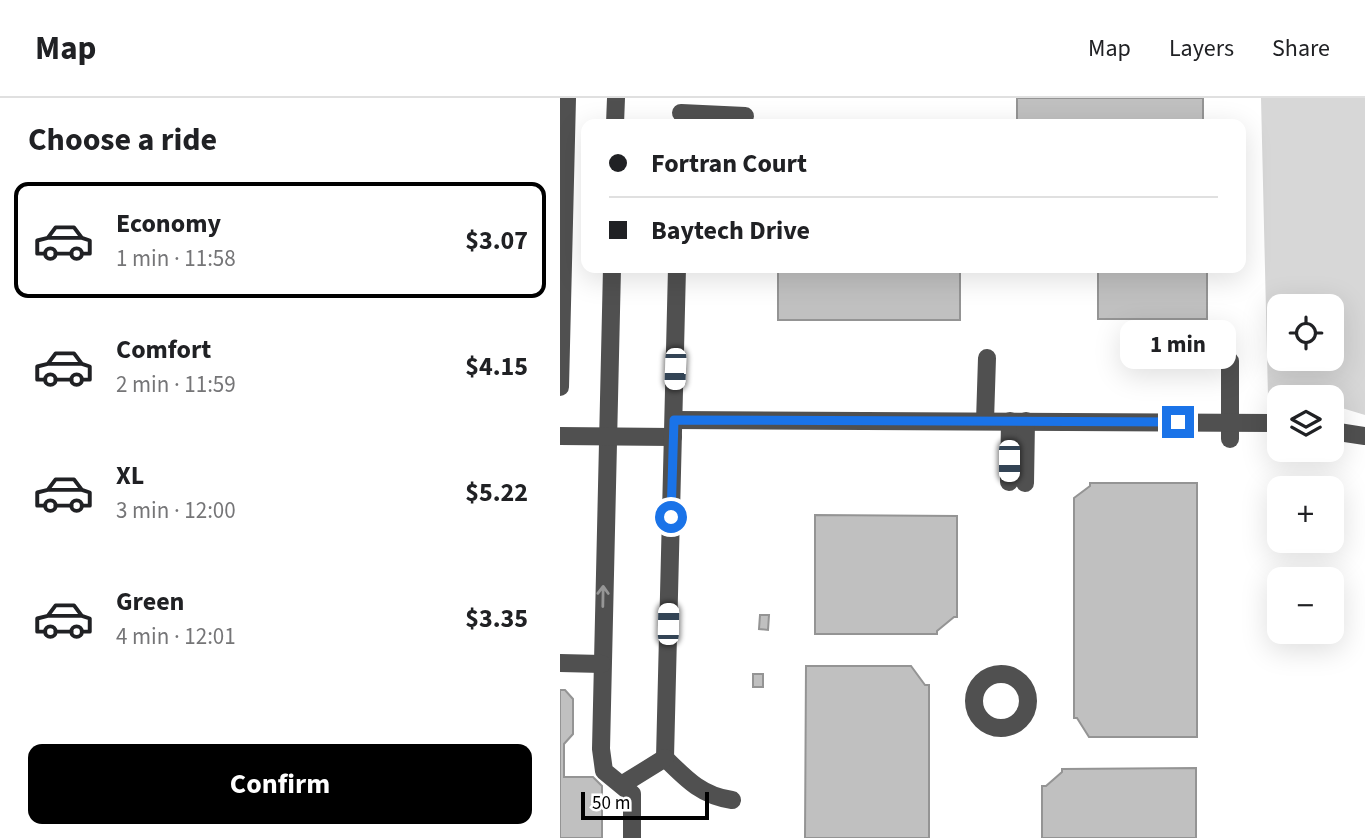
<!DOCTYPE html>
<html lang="en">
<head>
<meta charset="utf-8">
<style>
	:root { --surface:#fff; --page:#f6f6f6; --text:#202124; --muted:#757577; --line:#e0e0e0; --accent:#000 }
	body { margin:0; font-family:"Source Sans 3",sans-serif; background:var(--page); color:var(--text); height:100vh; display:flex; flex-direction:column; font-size:26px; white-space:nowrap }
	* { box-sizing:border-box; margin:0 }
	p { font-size:23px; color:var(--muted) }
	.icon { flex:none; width:38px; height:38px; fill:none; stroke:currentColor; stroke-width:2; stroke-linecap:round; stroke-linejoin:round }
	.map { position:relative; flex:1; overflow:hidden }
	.panel { display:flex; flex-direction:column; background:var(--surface); width:560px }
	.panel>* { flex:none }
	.top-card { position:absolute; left:21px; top:21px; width:665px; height:154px; border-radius:14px; box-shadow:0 7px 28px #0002; display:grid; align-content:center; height:154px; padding:0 28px; background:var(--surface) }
	.tools { position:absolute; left:707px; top:196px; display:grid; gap:14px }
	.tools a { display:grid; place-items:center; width:77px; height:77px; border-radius:14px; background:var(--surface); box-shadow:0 7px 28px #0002; font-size:35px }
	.scale { position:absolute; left:21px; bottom:18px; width:128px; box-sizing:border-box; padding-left:7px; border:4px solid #000; border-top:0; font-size:19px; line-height:24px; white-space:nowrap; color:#000; -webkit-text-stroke:5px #fff; paint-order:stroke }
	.end { position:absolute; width:32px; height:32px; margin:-16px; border:9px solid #1a73e8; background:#fff; box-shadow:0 0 0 4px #fff }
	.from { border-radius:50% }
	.bubble { position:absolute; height:49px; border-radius:14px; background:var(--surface); box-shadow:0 7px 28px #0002; font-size:23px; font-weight:700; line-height:49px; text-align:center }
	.car { position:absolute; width:21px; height:42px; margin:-21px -10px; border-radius:9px; box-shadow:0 0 5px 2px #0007; background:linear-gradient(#fff 24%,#345 0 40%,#fff 0 76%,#345 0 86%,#fff 0) }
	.top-card b { display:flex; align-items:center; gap:24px; height:66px; font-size:26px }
	.top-card b+b { border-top:2px solid var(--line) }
	.top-card i { width:18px; height:18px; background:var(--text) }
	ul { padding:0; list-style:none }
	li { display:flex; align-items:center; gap:21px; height:116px; margin:0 14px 10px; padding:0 14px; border:4px solid transparent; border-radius:14px }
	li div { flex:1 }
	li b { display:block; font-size:26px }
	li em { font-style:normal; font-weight:700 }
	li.on { border-color:var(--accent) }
	li>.icon { width:63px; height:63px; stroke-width:1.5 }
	h2 { padding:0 28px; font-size:32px; line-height:84px }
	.cta { display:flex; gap:14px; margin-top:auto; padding:14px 28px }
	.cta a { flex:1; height:80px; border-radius:14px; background:var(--accent); color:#fff; font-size:28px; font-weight:700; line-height:80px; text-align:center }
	header { display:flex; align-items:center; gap:42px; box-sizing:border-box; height:98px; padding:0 35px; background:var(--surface); border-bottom:2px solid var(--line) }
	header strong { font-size:33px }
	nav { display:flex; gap:38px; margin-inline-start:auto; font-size:24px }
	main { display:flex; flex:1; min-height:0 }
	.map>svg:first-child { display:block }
	.green { fill:#d7d7d7; fill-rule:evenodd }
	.building { fill:#c0c0c0; stroke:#949494; stroke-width:2 }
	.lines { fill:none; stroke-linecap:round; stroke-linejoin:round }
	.minor { stroke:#505050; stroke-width:18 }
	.oneway { stroke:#969696 }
	.route { stroke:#1a73e8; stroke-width:9 }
</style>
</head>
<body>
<header>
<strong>Map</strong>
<nav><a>Map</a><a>Layers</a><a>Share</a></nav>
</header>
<main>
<section class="panel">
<h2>Choose a ride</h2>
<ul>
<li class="on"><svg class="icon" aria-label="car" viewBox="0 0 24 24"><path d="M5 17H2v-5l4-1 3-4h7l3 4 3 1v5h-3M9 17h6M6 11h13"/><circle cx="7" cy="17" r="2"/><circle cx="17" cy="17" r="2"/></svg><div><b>Economy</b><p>1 min · 11:58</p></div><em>$3.07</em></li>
<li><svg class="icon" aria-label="car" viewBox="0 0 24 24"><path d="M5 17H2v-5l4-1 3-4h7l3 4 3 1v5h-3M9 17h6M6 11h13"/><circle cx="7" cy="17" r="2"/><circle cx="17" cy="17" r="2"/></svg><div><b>Comfort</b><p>2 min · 11:59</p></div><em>$4.15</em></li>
<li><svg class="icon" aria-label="car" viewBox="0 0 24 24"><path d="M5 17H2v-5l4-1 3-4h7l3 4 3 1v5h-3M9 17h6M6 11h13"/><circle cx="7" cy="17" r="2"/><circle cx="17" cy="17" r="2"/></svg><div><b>XL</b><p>3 min · 12:00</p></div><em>$5.22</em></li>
<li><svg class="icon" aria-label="car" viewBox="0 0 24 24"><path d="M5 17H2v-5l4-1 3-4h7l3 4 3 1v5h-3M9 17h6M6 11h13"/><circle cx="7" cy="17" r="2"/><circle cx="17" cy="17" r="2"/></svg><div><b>Green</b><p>4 min · 12:01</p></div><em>$3.35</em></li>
</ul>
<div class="cta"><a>Confirm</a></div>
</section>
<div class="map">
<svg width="805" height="740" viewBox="0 0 805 740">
	<rect width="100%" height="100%" fill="#fff"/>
	<!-- green -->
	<path class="green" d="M701,0H805V317L772,307V299H708ZM719,208H772V261H719Z"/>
	<!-- building -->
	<g class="building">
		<rect x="457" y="0" width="186" height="26"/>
		<rect x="218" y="170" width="182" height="52"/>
		<rect x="538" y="170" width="109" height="51"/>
		<path d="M530,385H637V639H529L517,620H514V400L530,388Z"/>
		<path d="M255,417L397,418V519H394L377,533V536H255Z"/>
		<path d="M200,517H209L208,532L199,531Z"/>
		<path d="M246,568H351L365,587H369V740H245Z"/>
		<rect x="193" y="576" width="10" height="13"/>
		<path d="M0,592H5L13,601V636L4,646V679H33L42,688V740H0Z"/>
		<path d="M636,670V740H482V688H486L502,674V671Z"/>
	</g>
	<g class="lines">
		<!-- minor -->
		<g class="minor">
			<path d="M121,15L185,18"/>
			<path d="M55,26L56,0"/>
			<path d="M52,170L41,651L44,673L72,696V740"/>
			<path d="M670,263V341"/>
			<path d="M0,289L7,0"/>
			<path d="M114,322L719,325"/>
			<path d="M425,323L427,260"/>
			<path d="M772,333L805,338"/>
			<path d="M0,338L113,339"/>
			<path d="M449,384L450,323"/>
			<path d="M465,385L466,323"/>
			<path d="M0,565L42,566"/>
			<circle cx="441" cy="603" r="27"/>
			<path d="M105,660L117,170"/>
			<path d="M105,660C126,681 142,698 172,702"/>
			<path d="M63,686L105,660"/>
		</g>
	</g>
	<!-- one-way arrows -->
	<defs><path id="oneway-shaft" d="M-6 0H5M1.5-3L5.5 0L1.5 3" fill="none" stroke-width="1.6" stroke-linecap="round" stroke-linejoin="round" transform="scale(1.75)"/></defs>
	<use class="oneway" href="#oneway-shaft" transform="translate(43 498) rotate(-89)"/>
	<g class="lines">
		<!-- route -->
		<path class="route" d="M111,419L114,322L618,324"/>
	</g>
</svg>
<div class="tools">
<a><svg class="icon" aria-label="locate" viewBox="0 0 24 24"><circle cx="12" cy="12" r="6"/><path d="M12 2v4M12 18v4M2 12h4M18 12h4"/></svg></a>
<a><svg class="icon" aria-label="layers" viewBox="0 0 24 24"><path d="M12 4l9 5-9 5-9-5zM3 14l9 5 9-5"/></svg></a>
<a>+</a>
<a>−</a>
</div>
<div class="scale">50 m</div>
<i class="end from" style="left:111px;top:419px"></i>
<i class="end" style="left:618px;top:324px"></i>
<div class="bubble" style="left:560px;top:222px;width:116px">1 min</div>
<i class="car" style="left:115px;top:271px;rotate:182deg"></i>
<i class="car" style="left:449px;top:363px;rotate:180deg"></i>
<i class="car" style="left:108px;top:526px;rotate:1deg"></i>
<div class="top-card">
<b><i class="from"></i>Fortran Court</b>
<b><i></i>Baytech Drive</b>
</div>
</div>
</main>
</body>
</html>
